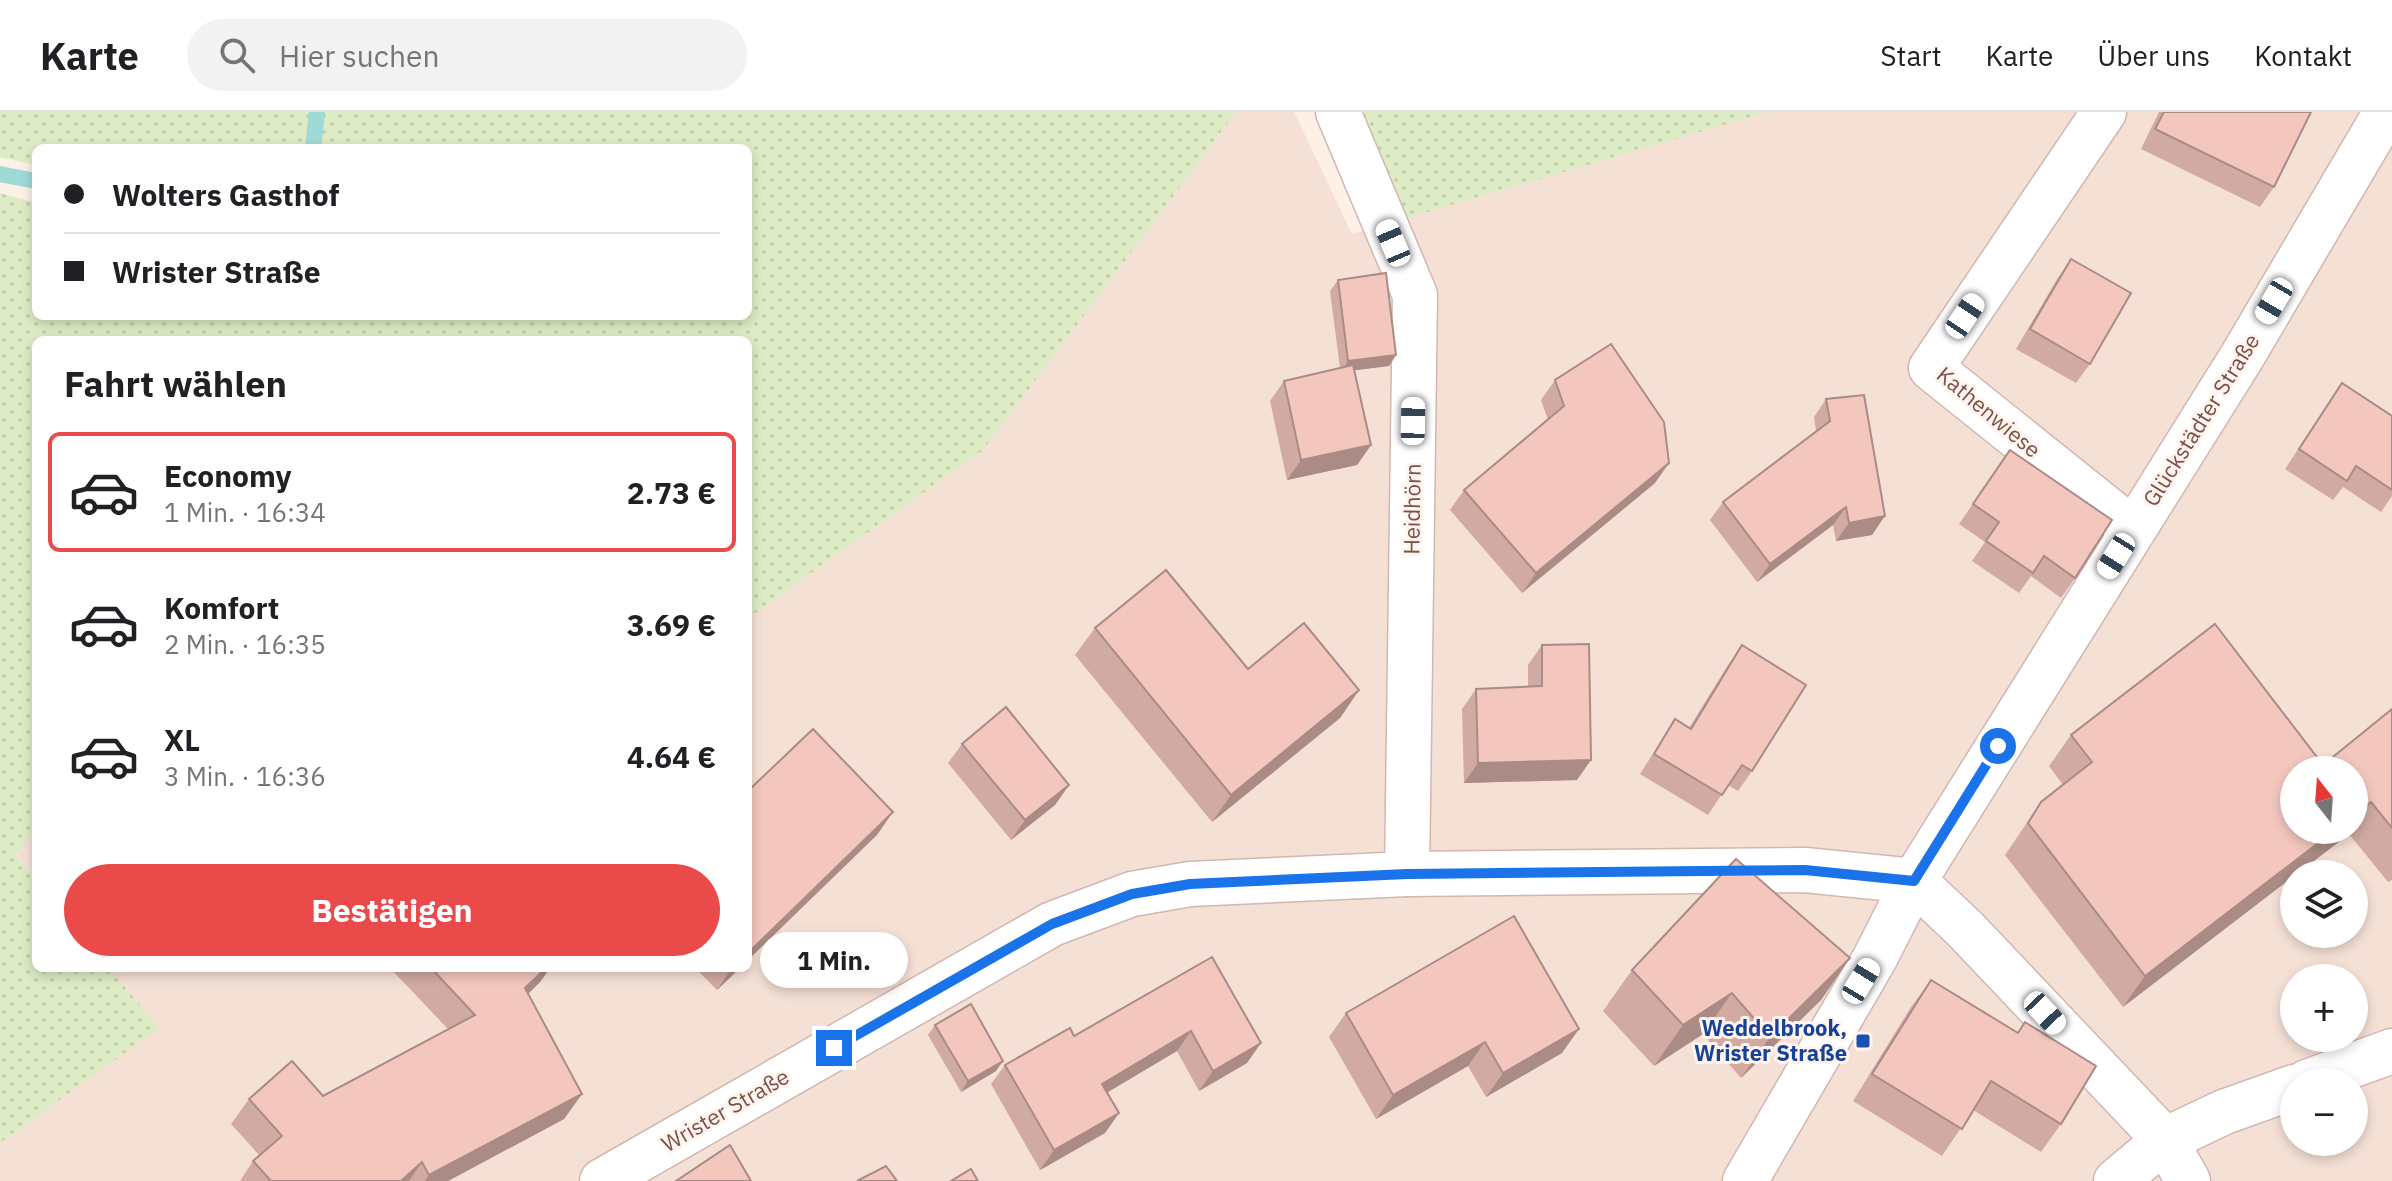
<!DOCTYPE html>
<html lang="de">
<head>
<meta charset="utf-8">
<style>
	:root { --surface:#fff; --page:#f2f2f2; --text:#202124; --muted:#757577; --line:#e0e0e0; --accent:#ea4a4a }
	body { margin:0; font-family:"IBM Plex Sans",sans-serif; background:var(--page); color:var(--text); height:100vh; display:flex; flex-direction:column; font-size:30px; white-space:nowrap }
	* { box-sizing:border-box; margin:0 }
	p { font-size:26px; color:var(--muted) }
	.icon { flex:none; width:44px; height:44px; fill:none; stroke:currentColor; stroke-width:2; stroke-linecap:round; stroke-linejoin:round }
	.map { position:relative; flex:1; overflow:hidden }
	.side { position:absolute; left:32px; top:224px; width:720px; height:636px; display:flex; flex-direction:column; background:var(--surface); border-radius:12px; box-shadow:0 4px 12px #0003 }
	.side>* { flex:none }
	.hud { position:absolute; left:32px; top:32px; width:720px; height:176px; border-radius:12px; box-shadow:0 4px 12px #0003; display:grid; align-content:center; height:176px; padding:0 32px; background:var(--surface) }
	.needle { width:52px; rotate:343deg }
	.controls { position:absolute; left:2280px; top:644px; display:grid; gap:16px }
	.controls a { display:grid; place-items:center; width:88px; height:88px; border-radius:50%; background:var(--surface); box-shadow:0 4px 12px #0003; font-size:40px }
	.end { position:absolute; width:36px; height:36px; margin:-18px; border:10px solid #1a73e8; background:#fff; box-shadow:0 0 0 4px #fff }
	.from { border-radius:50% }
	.bubble { position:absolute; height:56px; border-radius:28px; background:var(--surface); box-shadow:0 4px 12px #0003; font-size:26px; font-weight:800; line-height:56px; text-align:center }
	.car { position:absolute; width:24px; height:48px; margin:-24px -12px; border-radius:10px; box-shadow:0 0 6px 2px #0007; background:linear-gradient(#fff 24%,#345 0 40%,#fff 0 76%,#345 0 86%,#fff 0) }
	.hud b { display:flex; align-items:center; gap:28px; height:76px; font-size:30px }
	.hud b+b { border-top:2px solid var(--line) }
	.hud i { width:20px; height:20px; background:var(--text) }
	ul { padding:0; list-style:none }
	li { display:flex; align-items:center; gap:24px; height:120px; margin:0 16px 12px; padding:0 16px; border:4px solid transparent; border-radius:12px }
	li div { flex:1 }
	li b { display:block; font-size:30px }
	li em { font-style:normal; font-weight:800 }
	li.on { border-color:var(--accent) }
	li>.icon { width:72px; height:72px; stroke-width:1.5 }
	h2 { padding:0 32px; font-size:36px; line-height:96px }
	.button { display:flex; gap:16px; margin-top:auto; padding:16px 32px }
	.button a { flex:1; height:92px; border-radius:48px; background:var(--accent); color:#fff; font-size:32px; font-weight:800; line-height:92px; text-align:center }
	header { display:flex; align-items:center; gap:48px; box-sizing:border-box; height:112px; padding:0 40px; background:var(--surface); border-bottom:2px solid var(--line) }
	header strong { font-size:38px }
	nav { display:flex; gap:44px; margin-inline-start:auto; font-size:28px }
	.search { width:560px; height:72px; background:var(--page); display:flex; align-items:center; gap:20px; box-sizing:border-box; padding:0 28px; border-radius:44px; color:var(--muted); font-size:30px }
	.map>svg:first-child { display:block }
	.residential { fill:#f5e0d5; fill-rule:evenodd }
	.grass { fill:url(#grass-dots) }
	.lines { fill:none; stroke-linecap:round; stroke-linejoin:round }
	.stream { stroke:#a0dad6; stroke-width:16 }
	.minor-casing { stroke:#d2b7af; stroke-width:47 }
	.minor { stroke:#fff; stroke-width:44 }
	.wall { fill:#d1aba3; fill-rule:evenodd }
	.shaded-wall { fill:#aa8b85 }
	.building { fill:#f3c7be; stroke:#aa8b85; stroke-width:2 }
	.route { stroke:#1a73e8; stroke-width:10 }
	.transit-dot { fill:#1a4fb4; stroke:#fff5ee; stroke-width:3 }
	.labels { text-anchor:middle; stroke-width:6; stroke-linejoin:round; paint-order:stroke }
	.street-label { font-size:22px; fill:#78514a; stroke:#fff5ee }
	.transit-label { font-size:22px; font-weight:bold; fill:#164399; stroke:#fff5ee; text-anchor:end }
</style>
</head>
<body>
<header>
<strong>Karte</strong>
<div class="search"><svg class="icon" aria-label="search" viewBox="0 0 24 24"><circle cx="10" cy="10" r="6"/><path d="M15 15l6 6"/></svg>Hier suchen</div>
<nav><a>Start</a><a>Karte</a><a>Über uns</a><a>Kontakt</a></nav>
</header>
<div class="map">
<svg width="2392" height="1069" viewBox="0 0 2392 1069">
	<defs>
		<pattern id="grass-dots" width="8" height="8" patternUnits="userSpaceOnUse" patternTransform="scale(2)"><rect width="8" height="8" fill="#ddecc5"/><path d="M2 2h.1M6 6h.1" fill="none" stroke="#c1ccab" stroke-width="1.8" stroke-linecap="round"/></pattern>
	</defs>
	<rect width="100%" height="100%" fill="#fdf0e7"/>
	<!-- residential -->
	<g class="residential">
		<path d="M1236,0H1294L1352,122L1768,0H2392V1069H0V1031L158,916L109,856H748V506L983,338ZM2294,658H2354V718H2294ZM2294,762H2354V822H2294ZM2294,866H2354V926H2294ZM2294,970H2354V1030H2294Z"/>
		<path d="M36,720V767L15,741Z"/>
	</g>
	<!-- grass -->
	<g class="grass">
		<path d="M0,0H1236L983,338L748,506V228H36V720L15,742L36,767V856H109L159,916L0,1031V81L36,91V204H748V36H36V53L0,45Z"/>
		<path d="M1340,0H1768L1390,111Z"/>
	</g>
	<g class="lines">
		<!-- stream -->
		<g class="stream">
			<path d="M313,36L317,0"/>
			<path d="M0,62L36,69"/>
		</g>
		<defs>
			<g id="minor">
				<path d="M1338,0L1415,183L1407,762"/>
				<path d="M2104,0L1931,256L2132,417"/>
				<path d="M1914,769L1965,817L2165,1028L2188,1069"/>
				<path d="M2307,970L2392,939"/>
				<path d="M602,1069L1052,812L1132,782L1190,772L1407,762L1805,758L1914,769"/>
				<path d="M1745,1069L1875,846L1914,769L2243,243L2386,0"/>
				<path d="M2116,1069L2165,1028L2224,1000L2294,975"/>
			</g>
		</defs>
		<!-- minor casing -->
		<use href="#minor" class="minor-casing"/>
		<!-- minor -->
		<use href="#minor" class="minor"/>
	</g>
	<!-- wall -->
	<g class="wall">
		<path d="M2159,0H2311L2274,75L2260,95L2141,37Z"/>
		<path d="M2071,147L2090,252L2076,271L2016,237L2057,167Z"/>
		<path d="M1338,168L1396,243L1389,254L1354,258L1371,333L1357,353L1287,368L1270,289L1284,269L1340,256L1330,179Z"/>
		<path d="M1555,268L1655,371L1522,481L1450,398L1464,378L1548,308L1541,288Z"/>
		<path d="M2342,271L2392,304V384L2381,400L2343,375L2333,388L2285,357Z"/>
		<path d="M1826,287L1872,423L1836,429L1833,413L1757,470L1710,408L1723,390L1816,319L1814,305Z"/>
		<path d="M2010,338L2075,466L2061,486L2031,464L2019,481L1972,449L1985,430L1959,412Z"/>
		<path d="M1095,516L1248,557L1359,578L1340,606L1212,710L1075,543Z"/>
		<path d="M1542,533L1577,668L1464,671L1462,597L1476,577L1528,574V553Z"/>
		<path d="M1742,533L1752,659L1738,679L1728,673L1708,703L1640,662L1675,607L1689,616L1728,553Z"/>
		<path d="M2392,597V768L2388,770L2349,722L2297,762H2294V764L2123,895L2005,743L2041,690L2063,673L2049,654L2071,623L2323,653ZM2354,658V718H2294Z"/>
		<path d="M962,632L1069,673L1055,693L1011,728L948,651Z"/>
		<path d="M1212,845L1247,951L1199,979L1177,939L1107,980L1119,1001L1105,1021L1040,1058L991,972L1005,953L1074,924Z"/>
		<path d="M1850,846L1821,888L1741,966L1703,922L1654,954L1603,899L1632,858Z"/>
		<path d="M390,856H550L540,870L528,882L582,982L564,1007L448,1069H240L253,1049L260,1044L231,1012L249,987L323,984L448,917Z"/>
		<path d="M695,856H740L717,878Z"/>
		<path d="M1931,868L2061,1012L2041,1040L1973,998L1942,1044L1853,989L1911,895Z"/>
		<path d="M1346,901L1562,941L1486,985L1468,954L1376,1007L1329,925Z"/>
		<path d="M935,913L996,959L961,980L928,923Z"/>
	</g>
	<!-- shaded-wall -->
	<g class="shaded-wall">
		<path d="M1396,243L1389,254L1341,260L1348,249Z"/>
		<path d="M1371,333L1357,353L1287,368L1301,348Z"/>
		<path d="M1669,351L1655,371L1522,481L1536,461Z"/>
		<path d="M1846,395L1833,413L1757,470L1770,452Z"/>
		<path d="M1885,404L1872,423L1836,429L1849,411Z"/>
		<path d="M1359,578L1340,606L1212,710L1231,683Z"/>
		<path d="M1591,648L1577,668L1464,671L1478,651Z"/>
		<path d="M1069,673L1055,693L1011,728L1025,708Z"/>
		<path d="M2371,690L2354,715V704Z"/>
		<path d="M893,700L877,723L748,848V841Z"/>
		<path d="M2335,718H2352L2349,722L2297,762H2294V764L2123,895L2145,864Z"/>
		<path d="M1850,846L1821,888L1741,966L1770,925Z"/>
		<path d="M546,856H550L540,870L508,901L525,876Z"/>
		<path d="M732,856H740L717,878Z"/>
		<path d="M1732,881L1703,922L1654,954L1683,913Z"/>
		<path d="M1579,917L1562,941L1486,985L1503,961Z"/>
		<path d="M1191,919L1177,939L1088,992L1102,972Z"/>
		<path d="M1485,930L1468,954L1376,1007L1393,983Z"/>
		<path d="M1261,931L1247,951L1199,979L1213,959Z"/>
		<path d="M1003,949L996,959L961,980L968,969Z"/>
		<path d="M582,982L564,1007L448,1069H425L429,1063Z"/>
		<path d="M1119,1001L1105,1021L1040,1058L1054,1038Z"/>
		<path d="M422,1050L409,1069H401Z"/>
	</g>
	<!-- building -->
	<g class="building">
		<path d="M2164,0H2311L2274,75L2155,17Z"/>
		<path d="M2071,147L2131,181L2090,252L2030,217Z"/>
		<path d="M1386,161L1396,243L1348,249L1338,168Z"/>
		<path d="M1611,232L1664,310L1669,351L1536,461L1464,378L1564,294L1555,268Z"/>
		<path d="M1353,253L1371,333L1301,348L1284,269Z"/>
		<path d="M2342,271L2392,304V378L2356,354L2347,369L2299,337Z"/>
		<path d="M1864,283L1885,404L1849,411L1846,395L1770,452L1723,390L1830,309L1826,287Z"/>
		<path d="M2010,338L2112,408L2075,466L2044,444L2033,461L1986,429L1999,410L1973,392Z"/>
		<path d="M1166,458L1248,557L1304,511L1359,578L1231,683L1095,516Z"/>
		<path d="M2215,512L2323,653L2392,597V716L2371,690L2354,704V658H2294V718H2335L2145,864L2028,711L2041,690L2092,650L2071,623Z"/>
		<path d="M1589,532L1591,648L1478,651L1476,577L1542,574V533Z"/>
		<path d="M1742,533L1806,573L1752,659L1742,653L1722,683L1654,642L1675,607L1691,617Z"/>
		<path d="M1006,595L1069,673L1025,708L962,632Z"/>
		<path d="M813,617L893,700L748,841V679Z"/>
		<path d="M1736,747L1850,846L1770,925L1732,881L1683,913L1632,858Z"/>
		<path d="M1514,804L1579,917L1503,961L1485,930L1393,983L1346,901Z"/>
		<path d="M1212,845L1261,931L1213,959L1191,919L1102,972L1119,1001L1054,1038L1005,953L1070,916L1074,924Z"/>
		<path d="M431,856H546L525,876L582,982L429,1063L422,1050L401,1069H271L253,1049L282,1024L249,987L292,949L323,984L475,903Z"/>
		<path d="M1931,868L2018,921L2025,910L2096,954L2061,1012L1991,969L1962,1017L1872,962Z"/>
		<path d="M971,892L1003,949L968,969L935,913Z"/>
		<path d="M730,1033L751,1069H676Z"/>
		<path d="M886,1054L897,1069H857Z"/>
		<path d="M971,1057L978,1069H951Z"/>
	</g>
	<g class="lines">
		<!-- route -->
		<path class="route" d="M834,936L1052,812L1132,782L1190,772L1407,762L1805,758L1914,769L1998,634"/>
	</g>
	<!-- markers -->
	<rect class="transit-dot" x="1855" y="921" width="16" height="16" rx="4"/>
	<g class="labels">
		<!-- street labels -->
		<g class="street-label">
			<text transform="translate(1989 300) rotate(40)" y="8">Kathenwiese</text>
			<text transform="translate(2201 308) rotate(-58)" y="8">Glückstädter Straße</text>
			<text transform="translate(1412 397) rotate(-89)" y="8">Heidhörn</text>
			<text transform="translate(725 998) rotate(-30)" y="8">Wrister Straße</text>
		</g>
		<!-- transit labels -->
		<g class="transit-label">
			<text x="1847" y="924">Weddelbrook,<tspan x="1847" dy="25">Wrister Straße</tspan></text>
		</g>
	</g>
</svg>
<div class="controls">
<a><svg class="needle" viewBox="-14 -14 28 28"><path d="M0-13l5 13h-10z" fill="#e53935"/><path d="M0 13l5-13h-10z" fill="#757577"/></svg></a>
<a><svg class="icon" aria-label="layers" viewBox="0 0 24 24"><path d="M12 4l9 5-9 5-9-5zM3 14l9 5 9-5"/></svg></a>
<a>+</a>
<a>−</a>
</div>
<i class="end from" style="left:1998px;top:634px"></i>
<i class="end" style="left:834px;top:936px"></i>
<div class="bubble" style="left:760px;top:820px;width:148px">1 Min.</div>
<i class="car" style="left:1393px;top:131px;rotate:337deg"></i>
<i class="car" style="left:2274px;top:189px;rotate:210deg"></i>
<i class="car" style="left:1965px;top:204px;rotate:34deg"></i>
<i class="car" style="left:1413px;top:309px;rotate:1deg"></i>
<i class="car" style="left:2116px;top:444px;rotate:212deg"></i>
<i class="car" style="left:1861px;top:869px;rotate:31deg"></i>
<i class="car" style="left:2045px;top:901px;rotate:137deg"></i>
<div class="hud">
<b><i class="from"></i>Wolters Gasthof</b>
<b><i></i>Wrister Straße</b>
</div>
<section class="side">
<h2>Fahrt wählen</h2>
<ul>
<li class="on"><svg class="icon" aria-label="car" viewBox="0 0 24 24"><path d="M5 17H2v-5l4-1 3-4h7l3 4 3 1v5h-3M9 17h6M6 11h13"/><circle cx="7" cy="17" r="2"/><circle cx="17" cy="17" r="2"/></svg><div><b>Economy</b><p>1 Min. · 16:34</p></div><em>2.73 €</em></li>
<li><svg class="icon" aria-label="car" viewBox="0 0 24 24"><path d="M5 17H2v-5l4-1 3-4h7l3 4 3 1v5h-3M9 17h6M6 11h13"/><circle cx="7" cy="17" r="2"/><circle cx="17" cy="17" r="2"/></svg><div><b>Komfort</b><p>2 Min. · 16:35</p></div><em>3.69 €</em></li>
<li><svg class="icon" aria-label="car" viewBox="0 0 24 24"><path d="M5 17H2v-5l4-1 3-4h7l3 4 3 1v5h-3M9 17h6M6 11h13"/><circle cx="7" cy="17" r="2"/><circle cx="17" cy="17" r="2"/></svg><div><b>XL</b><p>3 Min. · 16:36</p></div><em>4.64 €</em></li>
</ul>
<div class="button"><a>Bestätigen</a></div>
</section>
</div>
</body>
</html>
